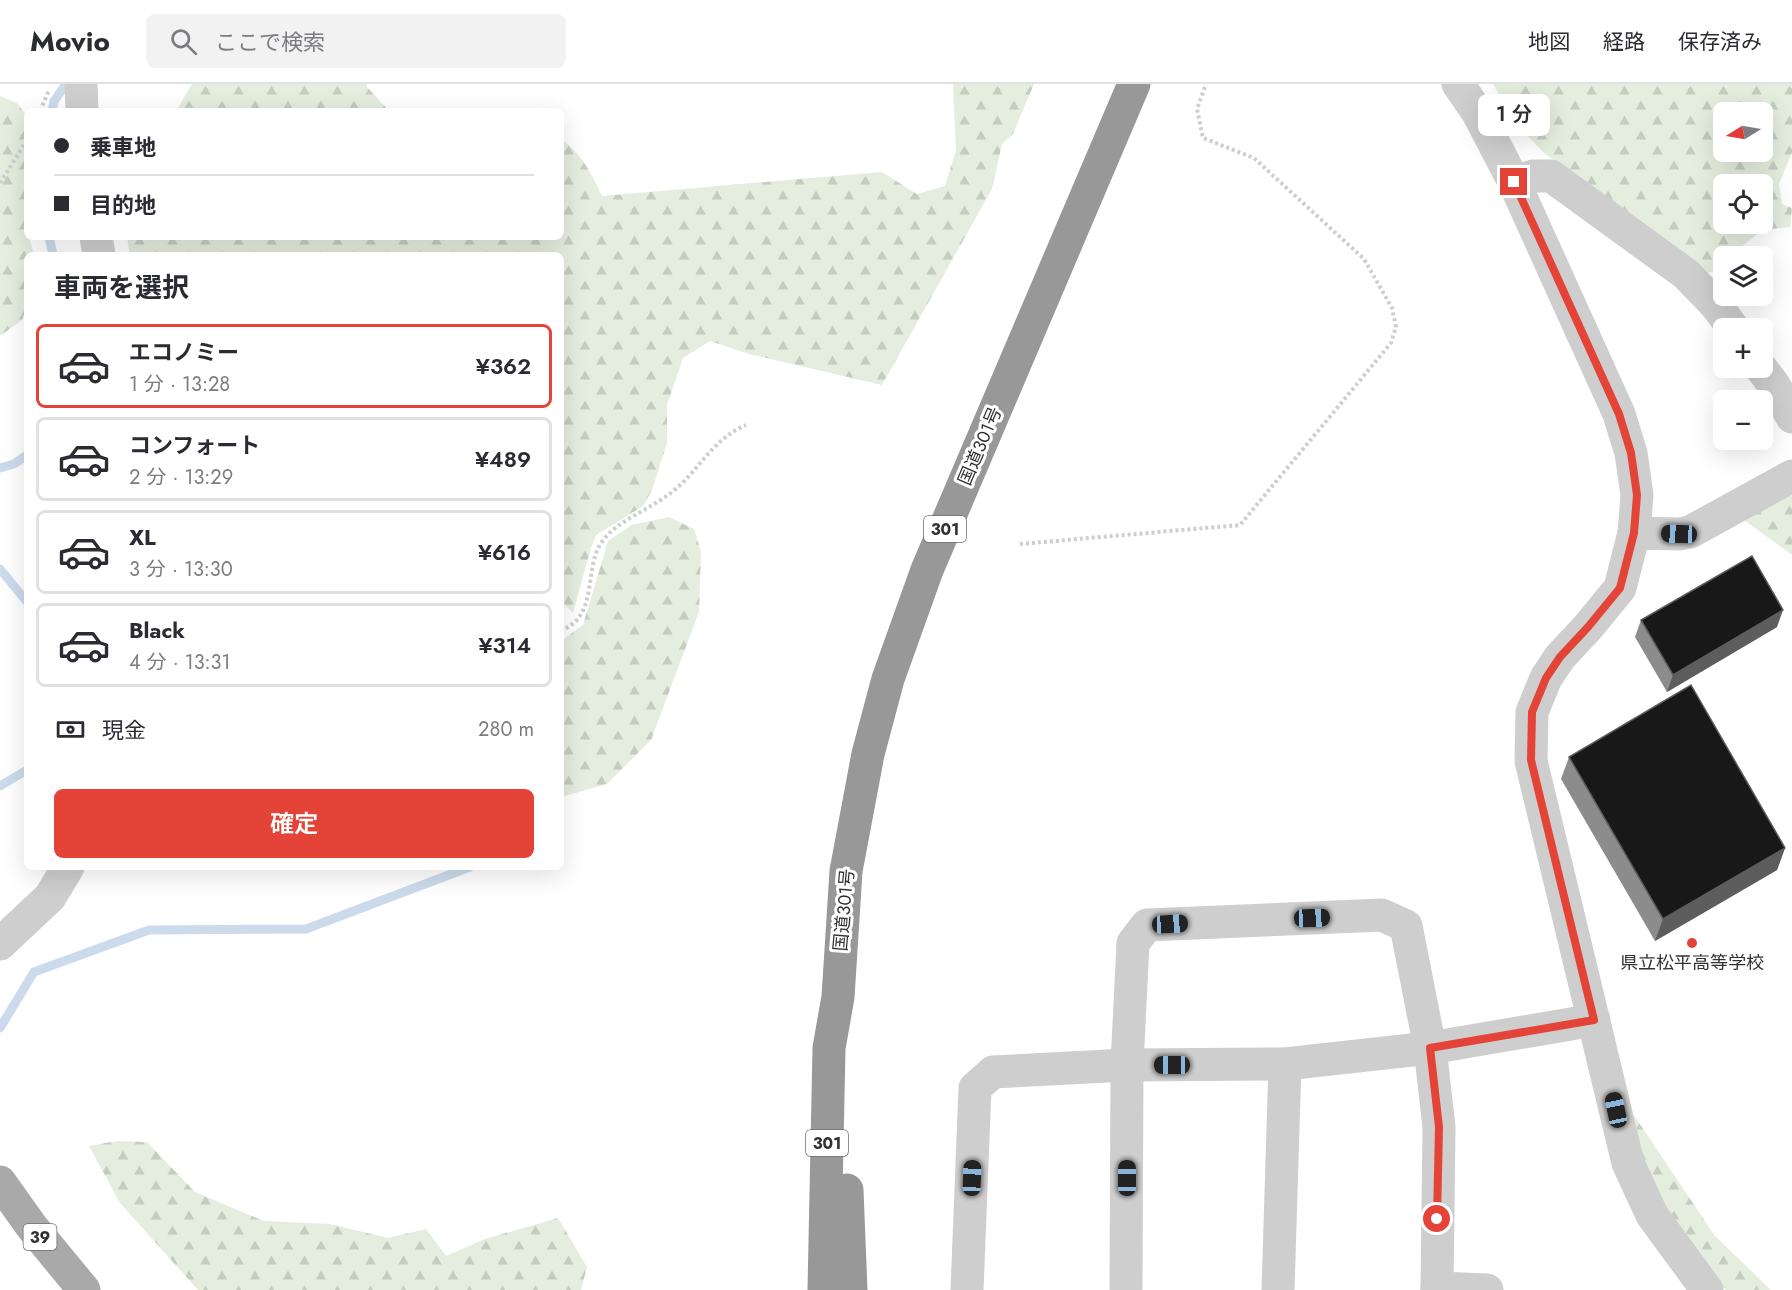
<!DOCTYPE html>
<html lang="ja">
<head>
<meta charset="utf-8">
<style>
	:root { --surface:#fff; --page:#f2f2f3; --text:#2b2b33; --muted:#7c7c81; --line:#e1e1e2; --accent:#e34437 }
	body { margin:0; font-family:Jost,"Noto Sans JP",sans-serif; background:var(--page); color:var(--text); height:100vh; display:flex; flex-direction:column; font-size:22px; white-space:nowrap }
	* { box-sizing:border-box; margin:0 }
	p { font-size:20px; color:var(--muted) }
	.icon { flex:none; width:33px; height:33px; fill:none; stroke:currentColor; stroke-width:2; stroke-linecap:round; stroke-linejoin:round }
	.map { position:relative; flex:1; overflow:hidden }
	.drawer { position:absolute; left:24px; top:168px; width:540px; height:618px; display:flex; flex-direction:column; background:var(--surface); border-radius:9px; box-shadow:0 6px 24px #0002 }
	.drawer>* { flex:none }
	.guide { position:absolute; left:24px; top:24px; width:540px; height:132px; border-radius:9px; box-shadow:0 6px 24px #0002; display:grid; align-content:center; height:132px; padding:0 30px; background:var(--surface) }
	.needle { width:39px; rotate:259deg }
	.tools { position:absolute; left:1713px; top:18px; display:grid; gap:12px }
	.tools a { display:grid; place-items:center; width:60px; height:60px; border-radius:9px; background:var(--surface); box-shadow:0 6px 24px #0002; font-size:30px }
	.end { position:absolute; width:27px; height:27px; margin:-14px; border:8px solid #e34437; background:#fff; box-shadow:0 0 0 3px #fff }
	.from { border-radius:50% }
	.bubble { position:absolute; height:42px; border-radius:9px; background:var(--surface); box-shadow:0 6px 24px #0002; font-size:20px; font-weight:600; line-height:42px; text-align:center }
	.car { position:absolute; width:18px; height:36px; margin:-18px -9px; border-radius:8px; box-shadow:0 0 4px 2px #0007; background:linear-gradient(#222 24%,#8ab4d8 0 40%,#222 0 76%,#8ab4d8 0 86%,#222 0) }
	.guide b { display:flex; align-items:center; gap:21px; height:57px; font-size:22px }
	.guide b+b { border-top:2px solid var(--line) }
	.guide i { width:15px; height:15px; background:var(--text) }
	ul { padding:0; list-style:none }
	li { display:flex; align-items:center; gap:18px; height:84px; margin:0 12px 9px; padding:0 18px; border:3px solid var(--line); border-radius:9px }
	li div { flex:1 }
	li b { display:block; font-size:22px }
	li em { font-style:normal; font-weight:600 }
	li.on { border-color:var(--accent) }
	li>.icon { width:54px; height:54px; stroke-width:1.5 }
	h2 { padding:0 30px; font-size:27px; line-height:72px }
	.pay { display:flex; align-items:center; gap:15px; height:66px; padding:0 30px; font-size:22px }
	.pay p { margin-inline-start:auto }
	.cta { display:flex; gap:12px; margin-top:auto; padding:12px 30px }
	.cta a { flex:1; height:69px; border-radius:9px; background:var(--accent); color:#fff; font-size:24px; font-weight:600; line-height:69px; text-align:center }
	header { display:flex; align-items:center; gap:36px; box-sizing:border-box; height:84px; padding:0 30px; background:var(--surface); border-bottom:2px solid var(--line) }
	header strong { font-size:28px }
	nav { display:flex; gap:33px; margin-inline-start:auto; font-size:21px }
	.search { width:420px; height:54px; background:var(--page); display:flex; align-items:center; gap:15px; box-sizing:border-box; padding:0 21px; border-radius:9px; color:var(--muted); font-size:22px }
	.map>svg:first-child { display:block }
	.forest { fill:url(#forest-firs); fill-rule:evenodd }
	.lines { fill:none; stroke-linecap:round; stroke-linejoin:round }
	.stream { stroke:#ccdbec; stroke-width:9 }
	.path { stroke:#cecece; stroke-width:4; stroke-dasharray:3 3; stroke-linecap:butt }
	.minor { stroke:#cecece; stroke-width:33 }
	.major { stroke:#a9a9a9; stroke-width:33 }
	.highway { stroke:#989898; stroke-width:33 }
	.wall { fill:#8c8c8c }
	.shaded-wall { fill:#5d5d5d }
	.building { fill:#181818; stroke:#5d5d5d; stroke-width:1.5 }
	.route { stroke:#e34437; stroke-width:8 }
	.poi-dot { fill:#e34437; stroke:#fff; stroke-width:2 }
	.labels { text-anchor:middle; stroke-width:6; stroke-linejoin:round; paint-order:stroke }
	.shield { fill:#fff; stroke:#6f6f6f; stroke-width:1.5 }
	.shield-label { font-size:16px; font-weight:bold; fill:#313131 }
	.street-label { font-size:18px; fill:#313131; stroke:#fff }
	.poi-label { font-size:18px; fill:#313131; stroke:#fff }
</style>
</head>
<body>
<header>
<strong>Movio</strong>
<div class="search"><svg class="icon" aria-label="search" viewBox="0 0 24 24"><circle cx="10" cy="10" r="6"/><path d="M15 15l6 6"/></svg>ここで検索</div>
<nav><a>地図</a><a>経路</a><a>保存済み</a></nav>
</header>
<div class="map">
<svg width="1792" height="1206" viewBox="0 0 1792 1206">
	<defs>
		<pattern id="forest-firs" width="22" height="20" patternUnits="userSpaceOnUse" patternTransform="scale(1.5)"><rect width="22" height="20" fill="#e5eddf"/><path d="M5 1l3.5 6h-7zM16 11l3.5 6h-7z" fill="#c5ccc0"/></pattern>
	</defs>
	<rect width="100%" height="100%" fill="#fff"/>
	<!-- forest -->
	<g class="forest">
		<path d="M192,0H367V3L389,27H176Z"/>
		<path d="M953,0H1034L1013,50L1002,60L992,105L882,301L749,270L710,257L683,274L667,321V359L652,406L643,422L596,451L591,464L573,529L561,517V171H130L127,153H561V55C582,70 591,89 602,112L882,88L917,110L945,102L956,66Z"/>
		<path d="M1493,0H1792V69L1779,100L1782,120L1792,124L1790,143L1763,146L1729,172H1724L1723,177L1712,188L1700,190L1543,68L1514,37ZM1724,28H1762V68H1724ZM1724,100H1762V140H1724Z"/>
		<path d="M0,12L17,19L27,32V153H29L34,171H27V223L22,236L0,252Z"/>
		<path d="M1792,407V471L1744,436Z"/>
		<path d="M669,433L694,445L701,468L699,528L651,656L607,700L561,713V557L583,541L608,457L632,441Z"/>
		<path d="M1633,1030L1715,1152L1771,1206H1726L1666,1130L1645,1081Z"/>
		<path d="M117,1057L147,1058L195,1108L264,1137L330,1140L388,1154L426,1145L446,1172L485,1155L558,1134L587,1183L581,1206H198L120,1119L89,1062Z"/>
	</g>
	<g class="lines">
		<!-- stream -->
		<g class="stream">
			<path d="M52,27L54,17L66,0"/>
			<path d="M49,153L53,171"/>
			<path d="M0,384L14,380L27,371"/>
			<path d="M0,485L27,518"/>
			<path d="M0,702L27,686"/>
			<path d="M0,944L34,888L149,846L306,845L470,783"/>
		</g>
		<!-- path -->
		<g class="path">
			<path d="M40,27L49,6"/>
			<path d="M0,99L27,56"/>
			<path d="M1020,460L1240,441L1391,259L1396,243L1392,224L1364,175L1254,74L1203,54L1197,25L1206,0"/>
			<path d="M561,548C566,544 572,541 576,537C596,515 585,478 604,455C618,437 649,425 668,411C698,390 709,357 746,341"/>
		</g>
		<!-- minor -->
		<g class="minor">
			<path d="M81,0L82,27"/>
			<path d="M1458,0L1478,29L1514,98L1533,92H1551L1686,190L1716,221L1733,244"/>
			<path d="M1514,98L1619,330L1631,369L1637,411L1634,449"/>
			<path d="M96,153L99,171"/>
			<path d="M1761,284L1774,301L1792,333"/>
			<path d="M0,860L50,813L68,783"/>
			<path d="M1437,1204L1487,1206"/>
			<path d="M967,1206L975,1004L993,988L1127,981L1285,980L1430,964L1594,936"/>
			<path d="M1126,1206L1127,981L1133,859L1147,841L1382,831L1406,842L1430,964L1439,1043L1437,1206"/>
			<path d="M1278,1206L1285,980"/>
			<path d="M1707,1206L1652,1131L1628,1079L1531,677L1532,628L1546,594L1560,573L1588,543L1620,504L1634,449L1679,450L1690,448L1792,392"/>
		</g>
		<!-- major -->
		<path class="major" d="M0,1098L32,1143L84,1206"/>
		<!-- highway -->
		<g class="highway">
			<path d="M847,1106L851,1206"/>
			<path d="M824,1206L829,964L838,913L846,787L868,670L888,595L927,486L1134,0"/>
		</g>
	</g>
	<!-- wall -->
	<g class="wall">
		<path d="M1641,536L1777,543L1667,608L1635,553Z"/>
		<path d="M1569,673L1785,764L1777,786L1655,857L1561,695Z"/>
	</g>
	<!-- shaded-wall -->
	<g class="shaded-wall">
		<path d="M1783,526L1777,543L1667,608L1673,591Z"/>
		<path d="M1785,764L1777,786L1655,857L1663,835Z"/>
	</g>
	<!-- building -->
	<g class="building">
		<path d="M1752,472L1783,526L1673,591L1641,536Z"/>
		<path d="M1691,601L1785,764L1663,835L1569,673Z"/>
	</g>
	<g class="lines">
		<!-- route -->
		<path class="route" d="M1437,1135L1439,1043L1430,964L1594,936L1531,676L1532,628L1546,594L1560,573L1588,543L1620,504L1634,449L1637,411L1631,369L1619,330L1514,98"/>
	</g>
	<!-- markers -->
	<circle class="poi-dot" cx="1692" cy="859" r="6"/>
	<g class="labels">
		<!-- shield labels -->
		<g class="shield">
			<rect x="924" y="432" width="42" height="26" rx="4.5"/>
			<rect x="806" y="1046" width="42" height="26" rx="4.5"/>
			<rect x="23.5" y="1140" width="33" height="26" rx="4.5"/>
		</g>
		<g class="shield-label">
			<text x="945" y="451">301</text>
			<text x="827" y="1065">301</text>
			<text x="40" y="1159">39</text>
		</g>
		<!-- street labels -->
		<g class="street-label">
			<text transform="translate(980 362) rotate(-67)" y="6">国道301号</text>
			<text transform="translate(844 826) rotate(-85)" y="6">国道301号</text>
		</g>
		<!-- poi labels -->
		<g class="poi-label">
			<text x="1692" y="885">県立松平高等学校</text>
		</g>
	</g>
</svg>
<div class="tools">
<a><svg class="needle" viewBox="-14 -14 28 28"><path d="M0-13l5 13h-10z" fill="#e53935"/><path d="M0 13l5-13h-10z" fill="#7c7c81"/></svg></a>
<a><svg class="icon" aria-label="locate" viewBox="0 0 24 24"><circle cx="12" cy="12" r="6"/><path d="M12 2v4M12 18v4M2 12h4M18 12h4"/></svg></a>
<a><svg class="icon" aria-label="layers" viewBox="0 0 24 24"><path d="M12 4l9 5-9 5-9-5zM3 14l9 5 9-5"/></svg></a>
<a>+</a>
<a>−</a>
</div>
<i class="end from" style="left:1437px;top:1135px"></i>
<i class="end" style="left:1514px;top:98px"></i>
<div class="bubble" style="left:1478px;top:10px;width:72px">1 分</div>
<i class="car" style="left:1679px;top:450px;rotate:272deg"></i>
<i class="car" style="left:1312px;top:834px;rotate:88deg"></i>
<i class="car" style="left:1170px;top:840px;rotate:87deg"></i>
<i class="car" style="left:1172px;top:981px;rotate:270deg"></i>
<i class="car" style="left:1616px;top:1026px;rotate:348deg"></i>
<i class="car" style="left:972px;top:1094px;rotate:2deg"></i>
<i class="car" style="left:1127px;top:1094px;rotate:0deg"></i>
<div class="guide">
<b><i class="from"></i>乗車地</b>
<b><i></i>目的地</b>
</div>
<section class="drawer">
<h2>車両を選択</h2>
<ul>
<li class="on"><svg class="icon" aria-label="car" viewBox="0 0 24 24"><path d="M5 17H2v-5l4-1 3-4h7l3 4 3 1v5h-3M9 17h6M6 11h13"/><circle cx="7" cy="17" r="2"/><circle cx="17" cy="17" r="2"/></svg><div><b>エコノミー</b><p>1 分 · 13:28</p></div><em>¥362</em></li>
<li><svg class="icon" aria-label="car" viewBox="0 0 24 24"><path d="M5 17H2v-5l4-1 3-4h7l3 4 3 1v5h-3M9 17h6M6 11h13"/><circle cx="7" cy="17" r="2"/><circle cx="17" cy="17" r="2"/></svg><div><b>コンフォート</b><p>2 分 · 13:29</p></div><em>¥489</em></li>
<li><svg class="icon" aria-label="car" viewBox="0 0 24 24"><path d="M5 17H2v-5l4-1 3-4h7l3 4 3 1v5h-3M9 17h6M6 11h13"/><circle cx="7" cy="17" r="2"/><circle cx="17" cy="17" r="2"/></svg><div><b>XL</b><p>3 分 · 13:30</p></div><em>¥616</em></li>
<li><svg class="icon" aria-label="car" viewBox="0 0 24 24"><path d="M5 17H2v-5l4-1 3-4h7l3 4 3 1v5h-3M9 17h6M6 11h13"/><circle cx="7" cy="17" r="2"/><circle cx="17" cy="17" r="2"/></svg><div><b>Black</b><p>4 分 · 13:31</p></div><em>¥314</em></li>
</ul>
<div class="pay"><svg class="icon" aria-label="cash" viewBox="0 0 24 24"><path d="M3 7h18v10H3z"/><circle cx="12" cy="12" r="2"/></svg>現金<p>280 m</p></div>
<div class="cta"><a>確定</a></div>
</section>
</div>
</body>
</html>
